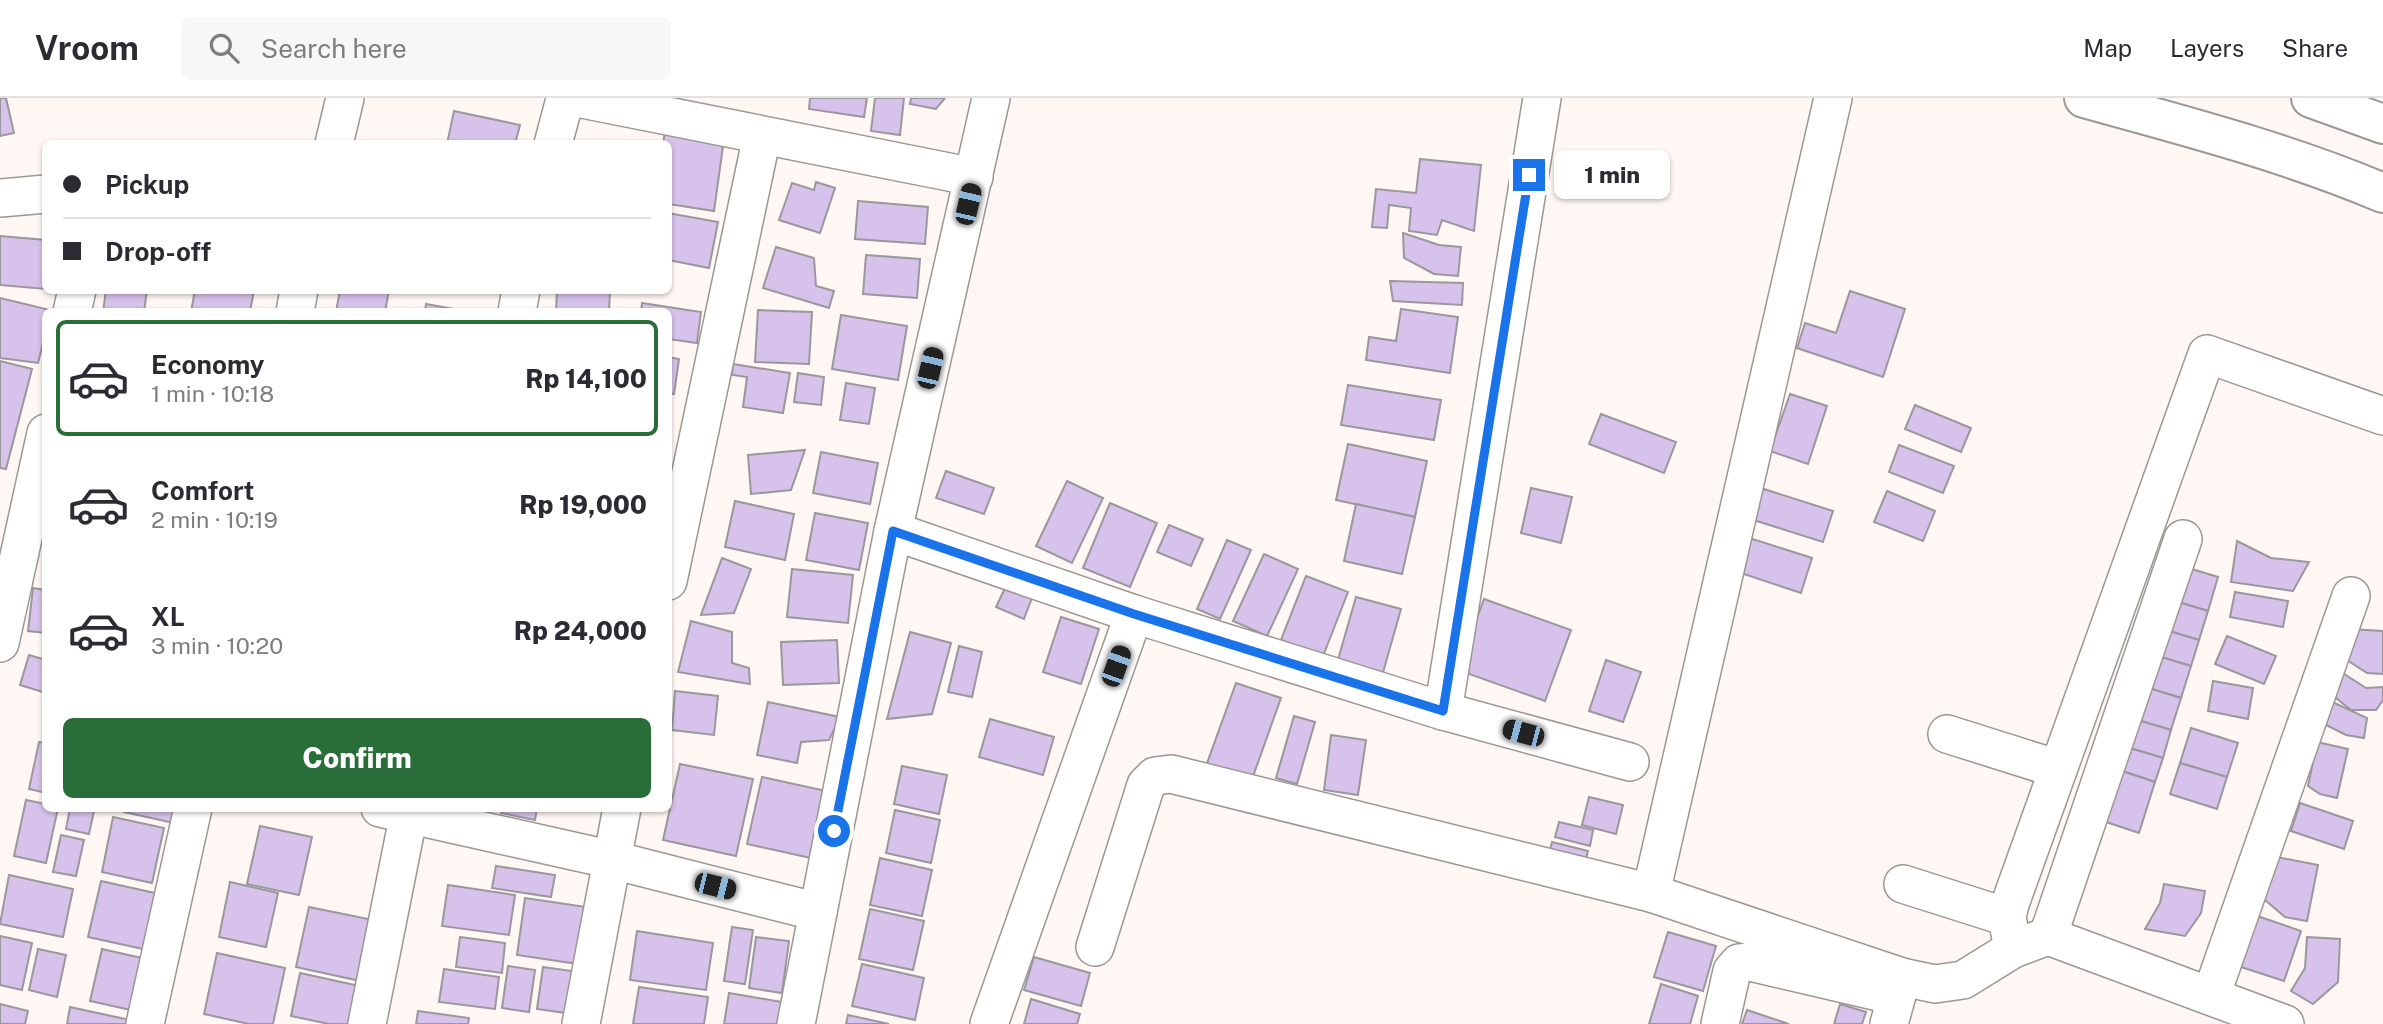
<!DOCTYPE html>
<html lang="en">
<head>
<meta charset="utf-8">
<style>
	:root { --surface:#fff; --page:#f7f7f7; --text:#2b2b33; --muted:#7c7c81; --line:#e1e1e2; --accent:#296d39 }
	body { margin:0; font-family:"Public Sans",sans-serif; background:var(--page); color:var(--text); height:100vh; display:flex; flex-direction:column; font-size:26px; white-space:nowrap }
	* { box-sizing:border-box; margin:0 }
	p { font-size:23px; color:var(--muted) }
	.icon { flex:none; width:38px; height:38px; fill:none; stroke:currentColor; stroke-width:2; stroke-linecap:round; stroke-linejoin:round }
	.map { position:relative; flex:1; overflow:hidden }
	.sheet { position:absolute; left:42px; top:210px; width:630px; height:504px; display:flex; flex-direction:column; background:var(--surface); border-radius:10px; box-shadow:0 2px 5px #0004 }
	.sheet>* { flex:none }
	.hud { position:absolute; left:42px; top:42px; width:630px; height:154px; border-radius:10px; box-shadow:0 2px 5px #0004; display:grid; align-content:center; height:154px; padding:0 21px; background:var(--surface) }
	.end { position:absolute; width:32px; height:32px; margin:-16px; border:9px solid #1a73e8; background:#fff; box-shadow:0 0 0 4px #fff }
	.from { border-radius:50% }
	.bubble { position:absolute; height:49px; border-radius:10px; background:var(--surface); box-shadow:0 2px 5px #0004; font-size:23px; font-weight:800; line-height:49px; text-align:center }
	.car { position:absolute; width:21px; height:42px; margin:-21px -10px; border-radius:9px; box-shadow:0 0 5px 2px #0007; background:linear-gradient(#222 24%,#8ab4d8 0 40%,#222 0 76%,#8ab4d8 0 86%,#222 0) }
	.hud b { display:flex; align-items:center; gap:24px; height:66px; font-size:26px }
	.hud b+b { border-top:2px solid var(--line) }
	.hud i { width:18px; height:18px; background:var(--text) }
	ul { padding:12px 0 0; list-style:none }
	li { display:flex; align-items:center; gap:21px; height:116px; margin:0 14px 10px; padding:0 7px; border:4px solid transparent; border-radius:10px }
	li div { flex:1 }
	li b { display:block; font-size:26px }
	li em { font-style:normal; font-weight:800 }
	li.selected { border-color:var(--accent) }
	li>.icon { width:63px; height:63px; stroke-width:1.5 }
	.cta { display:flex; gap:14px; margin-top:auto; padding:14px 21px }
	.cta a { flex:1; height:80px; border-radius:10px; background:var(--accent); color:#fff; font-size:28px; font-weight:800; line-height:80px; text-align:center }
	header { display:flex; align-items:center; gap:42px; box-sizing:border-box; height:98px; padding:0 35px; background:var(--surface); border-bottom:2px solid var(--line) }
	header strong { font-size:33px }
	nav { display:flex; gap:38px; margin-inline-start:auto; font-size:24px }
	.search { width:490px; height:63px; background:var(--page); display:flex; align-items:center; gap:18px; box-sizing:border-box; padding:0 24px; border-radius:10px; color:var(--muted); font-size:26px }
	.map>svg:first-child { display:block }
	.building { fill:#d6c2ea; stroke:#9a979d; stroke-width:2 }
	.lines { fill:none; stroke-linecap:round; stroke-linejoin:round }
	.minor-casing { stroke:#9d9793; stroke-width:40 }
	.secondary-casing { stroke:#9d9793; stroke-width:42 }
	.minor { stroke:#fff; stroke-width:37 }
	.secondary { stroke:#fff; stroke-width:38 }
	.route { stroke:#1a73e8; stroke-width:9 }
</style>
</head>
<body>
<header>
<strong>Vroom</strong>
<div class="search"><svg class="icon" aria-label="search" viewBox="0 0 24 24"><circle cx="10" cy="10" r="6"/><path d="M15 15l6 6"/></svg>Search here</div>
<nav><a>Map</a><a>Layers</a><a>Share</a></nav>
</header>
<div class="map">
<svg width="2383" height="926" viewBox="0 0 2383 926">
	<rect width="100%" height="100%" fill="#fef7f3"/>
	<!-- building -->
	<g class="building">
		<path d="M0,0H6L14,35L0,38Z"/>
		<path d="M810,0H867L864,19L809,11Z"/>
		<path d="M875,0H904L900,37L871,33Z"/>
		<path d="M911,0H945L936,11L910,6Z"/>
		<path d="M454,13L520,27L515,46H447Z"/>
		<path d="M665,33L724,41L714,113L668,106V46H663Z"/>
		<path d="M1420,61L1481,67L1474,133L1442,122L1437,137L1409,133L1411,110L1389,107L1387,130L1372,129L1376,91L1416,95Z"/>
		<path d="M816,84L835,90L820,135L779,122L792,85L814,92Z"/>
		<path d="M858,103L928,109L925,146L855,141Z"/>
		<path d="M668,115L718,124L709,170L668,162Z"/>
		<path d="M1403,135L1439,147L1461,149L1458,178L1434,176L1404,160Z"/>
		<path d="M0,138L46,142V191L0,187Z"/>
		<path d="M776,149L814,160L816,188L834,193L829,210L763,190Z"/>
		<path d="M866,157L920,161L917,200L863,196Z"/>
		<path d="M1390,183L1463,185L1462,207L1393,203Z"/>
		<path d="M106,192H147L144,214H103Z"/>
		<path d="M195,192H254L250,214H191Z"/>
		<path d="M340,192H389L385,214H336Z"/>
		<path d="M557,192H610L609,214H556Z"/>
		<path d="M1850,193L1905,211L1883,279L1797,250L1805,225L1836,235Z"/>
		<path d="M0,200L50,212L46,214V233L38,265L0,260Z"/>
		<path d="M642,205L701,214L697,245L668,241V214H641Z"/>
		<path d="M426,206L470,214H425Z"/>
		<path d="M1401,211L1458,219L1450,275L1366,262L1369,239L1396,243Z"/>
		<path d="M758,212L812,214L809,266L755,264Z"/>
		<path d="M841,217L907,228L898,282L832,271Z"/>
		<path d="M668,259L679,261L674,296L668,295Z"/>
		<path d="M0,263L32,271L6,371L0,370Z"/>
		<path d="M733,266L790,275L783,315L743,309L747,279L732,277Z"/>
		<path d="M798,275L824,279L821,307L794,304Z"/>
		<path d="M846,285L875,290L869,326L840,322Z"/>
		<path d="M1348,287L1441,302L1434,342L1341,327Z"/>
		<path d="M1790,296L1827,308L1808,366L1770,353Z"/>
		<path d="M1915,307L1971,330L1961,354L1905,331Z"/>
		<path d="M1601,316L1676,344L1664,375L1589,346Z"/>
		<path d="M1348,346L1427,363L1415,419L1336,402Z"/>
		<path d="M1899,347L1954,368L1943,395L1889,374Z"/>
		<path d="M805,352L791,392L751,396L748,357Z"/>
		<path d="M821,354L878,365L870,406L813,395Z"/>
		<path d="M946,373L994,390L984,416L936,400Z"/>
		<path d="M1067,383L1103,400L1072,465L1036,448Z"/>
		<path d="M1748,386L1833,413L1823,444L1738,417Z"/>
		<path d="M1531,390L1572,399L1561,445L1521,435Z"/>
		<path d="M1887,393L1935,413L1923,443L1874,424Z"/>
		<path d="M735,403L794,416L785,462L725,449Z"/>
		<path d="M1110,405L1157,425L1130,489L1083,470Z"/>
		<path d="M1356,406L1415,419L1402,476L1344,463Z"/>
		<path d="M815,415L868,425L859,472L806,462Z"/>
		<path d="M1169,427L1203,441L1191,468L1157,454Z"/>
		<path d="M1740,437L1812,460L1801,495L1729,471Z"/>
		<path d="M1227,442L1251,452L1220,521L1197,511Z"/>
		<path d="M2237,443L2271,460L2309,464L2293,493L2231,484Z"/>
		<path d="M1264,456L1298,471L1267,538L1233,523Z"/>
		<path d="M722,460L751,471L734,515L701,517Z"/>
		<path d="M2179,467L2218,479L2208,513L2168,501Z"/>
		<path d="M792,471L853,477L848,525L787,519Z"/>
		<path d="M1306,478L1348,494L1323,558L1281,542Z"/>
		<path d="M1006,488L1033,497L1024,521L996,509Z"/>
		<path d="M33,490L46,492V535L28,533Z"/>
		<path d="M2235,494L2288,503L2283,529L2230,519Z"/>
		<path d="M1356,499L1401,511L1382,578L1337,565Z"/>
		<path d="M1484,501L1571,532L1545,603L1458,572Z"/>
		<path d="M2168,501L2208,513L2199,542L2159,530Z"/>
		<path d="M1061,519L1099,531L1081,586L1043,574Z"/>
		<path d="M691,523L732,534V565L749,570L750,586L678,574Z"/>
		<path d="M2159,530L2199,542L2191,568L2151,556Z"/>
		<path d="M2350,531L2383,533V576L2367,575L2347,562Z"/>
		<path d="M910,534L951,545L932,616L887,621Z"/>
		<path d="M2227,538L2276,558L2264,586L2215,566Z"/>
		<path d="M837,542L839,585L783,587L781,544Z"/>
		<path d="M959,548L982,554L972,599L948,594Z"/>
		<path d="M2151,556L2191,568L2181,600L2142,588Z"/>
		<path d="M29,557L46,562V595L20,587Z"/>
		<path d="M1606,562L1641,574L1623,624L1589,613Z"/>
		<path d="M2335,570L2366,590L2383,589V602L2376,612H2351L2331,596Z"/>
		<path d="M2213,583L2253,590L2248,621L2208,613Z"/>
		<path d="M1236,585L1281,600L1251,684L1206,668Z"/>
		<path d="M2142,588L2181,600L2171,632L2131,620Z"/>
		<path d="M675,593L718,598L714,637L672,632Z"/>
		<path d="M2326,601L2367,620L2364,640L2346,637L2322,625Z"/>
		<path d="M768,604L840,619L829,642L801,644L797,665L757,657Z"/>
		<path d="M1294,618L1315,624L1297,686L1276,680Z"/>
		<path d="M2131,620L2171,632L2163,660L2123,648Z"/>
		<path d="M990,621L1054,639L1043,677L979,659Z"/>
		<path d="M2191,630L2238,645L2227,679L2180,665Z"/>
		<path d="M1331,637L1366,642L1358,697L1324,692Z"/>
		<path d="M39,644L46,645V695L29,691Z"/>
		<path d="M2317,644L2348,651L2337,700L2320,696L2308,688Z"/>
		<path d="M2123,648L2163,660L2155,684L2116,671Z"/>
		<path d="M2180,665L2227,679L2217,711L2170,696Z"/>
		<path d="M680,666L753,681L736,758L663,742Z"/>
		<path d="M902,668L947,677L939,716L894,706Z"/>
		<path d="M2116,671L2155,684L2139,735L2100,722Z"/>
		<path d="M762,679L826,693L811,760L747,746Z"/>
		<path d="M1589,699L1623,707L1616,736L1582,727Z"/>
		<path d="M26,702L46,706V710H58L46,765L14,758Z"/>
		<path d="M2300,705L2353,723L2344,751L2291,733Z"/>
		<path d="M70,710L94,713L89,736L66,731Z"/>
		<path d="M125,710H177L174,725L124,714Z"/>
		<path d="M502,710H537L535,722L501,715Z"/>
		<path d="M895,712L940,722L931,765L886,755Z"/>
		<path d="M113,719L164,730L152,785L102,774Z"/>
		<path d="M1559,724L1593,732L1590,748L1555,739Z"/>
		<path d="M260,728L312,739L299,797L247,786Z"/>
		<path d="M61,737L84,742L76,778L53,774Z"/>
		<path d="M1552,744L1588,753L1583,772L1547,763Z"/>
		<path d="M2266,757L2318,767L2307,823L2285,819L2258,796Z"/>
		<path d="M880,760L932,772L922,818L870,807Z"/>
		<path d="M496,768L555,777L551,799L492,790Z"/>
		<path d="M9,777L73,791L63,839L0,826Z"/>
		<path d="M101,783L155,795L143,851L88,839Z"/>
		<path d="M230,784L278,795L266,849L219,839Z"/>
		<path d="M2164,786L2205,793L2201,815L2185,838L2145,831L2160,805Z"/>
		<path d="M448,787L515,797L509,837L442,828Z"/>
		<path d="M525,800L593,810L585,867L517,857Z"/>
		<path d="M309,809L373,822L360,883L296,869Z"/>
		<path d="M870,811L924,823L913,872L859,861Z"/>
		<path d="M2252,816L2301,833L2284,883L2235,867Z"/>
		<path d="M732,829L753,832L745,886L724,883Z"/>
		<path d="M637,833L713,845L706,892L630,882Z"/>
		<path d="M1668,834L1716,848L1703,893L1654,879Z"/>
		<path d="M0,838L32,845L22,892L0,887Z"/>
		<path d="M460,839L505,845L502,875L456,869Z"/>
		<path d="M756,839L789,843L782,895L749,890Z"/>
		<path d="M2307,839L2340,841L2338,884L2313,906L2291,893L2305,870Z"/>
		<path d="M38,851L66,857L57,899L29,892Z"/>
		<path d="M102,851L142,860L131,912L90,903Z"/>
		<path d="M217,855L285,870L273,926H249L204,916Z"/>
		<path d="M1034,859L1090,875L1081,908L1024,892Z"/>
		<path d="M862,866L924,880L915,922L852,908Z"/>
		<path d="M508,868L535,872L529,914L502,910Z"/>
		<path d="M543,869L572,873L566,915L537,911Z"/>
		<path d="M444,871L499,879L495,911L439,904Z"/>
		<path d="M300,875L364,889L356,926H329L291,918Z"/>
		<path d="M1661,886L1698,898L1690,926H1649Z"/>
		<path d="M639,889L708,899L704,926H633Z"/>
		<path d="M729,895L782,904L779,926H724Z"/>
		<path d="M1031,901L1080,916L1077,926H1024Z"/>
		<path d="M0,906L28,913L25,926H0Z"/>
		<path d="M1840,906L1866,914L1862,926H1834Z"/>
		<path d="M70,909L130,922L129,926H67Z"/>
		<path d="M1747,912L1789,926H1742Z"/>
		<path d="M418,913L469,920L468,926H416Z"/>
		<path d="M848,917L889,926H846Z"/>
	</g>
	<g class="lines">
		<defs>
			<g id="minor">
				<path d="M1542,0L1443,613L1630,664"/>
				<path d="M334,46L345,0"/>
				<path d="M553,46L564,5L567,1L577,0L974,79"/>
				<path d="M0,100L46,96"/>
				<path d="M72,214L77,192"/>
				<path d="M295,214L299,192"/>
				<path d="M517,214L521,192"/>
				<path d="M893,433L1134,516L1443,613"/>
				<path d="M668,483L762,38"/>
				<path d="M0,545L46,335"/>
				<path d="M1947,636L2058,671"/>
				<path d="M380,710L613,762L818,814"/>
				<path d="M1903,786L2007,819"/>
				<path d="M1651,795L1833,0"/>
				<path d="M2048,838L2183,441"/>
				<path d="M1095,849L1146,687L1155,678L1171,676L1651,795L1902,879L1935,886L1963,882L2013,851L2048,838L2285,926"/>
				<path d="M2013,851L2007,819L2010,806L2207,256L2383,318"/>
				<path d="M2211,898L2351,498"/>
				<path d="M145,926L193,710"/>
				<path d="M367,926L410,710"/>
				<path d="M581,926L622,710"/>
				<path d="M796,926L893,433L991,0"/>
				<path d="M989,926L1134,516"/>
				<path d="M1720,926L1732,873L1739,865L1750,864L1883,895"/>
				<path d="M1889,926L1902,879"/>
			</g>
			<g id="secondary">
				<path d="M2084,0C2185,28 2286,54 2383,95"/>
				<path d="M2311,0L2383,26"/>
			</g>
		</defs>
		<!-- minor casing -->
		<use href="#minor" class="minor-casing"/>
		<!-- secondary casing -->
		<use href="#secondary" class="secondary-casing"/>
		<!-- minor -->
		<use href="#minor" class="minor"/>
		<!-- secondary -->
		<use href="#secondary" class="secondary"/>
	</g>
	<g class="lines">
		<!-- route -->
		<path class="route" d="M834,733L893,433L1134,516L1443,613L1529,77"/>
	</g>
</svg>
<i class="end from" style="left:834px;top:733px"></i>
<i class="end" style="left:1529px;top:77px"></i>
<div class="bubble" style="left:1554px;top:52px;width:116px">1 min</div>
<i class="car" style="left:968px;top:106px;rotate:13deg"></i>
<i class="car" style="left:930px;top:270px;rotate:13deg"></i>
<i class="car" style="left:1116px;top:568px;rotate:20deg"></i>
<i class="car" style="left:1523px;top:635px;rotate:285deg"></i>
<i class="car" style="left:715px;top:788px;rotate:104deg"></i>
<div class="hud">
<b><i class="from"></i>Pickup</b>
<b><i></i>Drop-off</b>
</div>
<section class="sheet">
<ul>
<li class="selected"><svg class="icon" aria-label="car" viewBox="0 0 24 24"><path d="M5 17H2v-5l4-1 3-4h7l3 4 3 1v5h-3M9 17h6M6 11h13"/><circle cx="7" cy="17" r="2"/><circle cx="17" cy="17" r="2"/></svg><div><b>Economy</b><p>1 min · 10:18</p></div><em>Rp 14,100</em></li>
<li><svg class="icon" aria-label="car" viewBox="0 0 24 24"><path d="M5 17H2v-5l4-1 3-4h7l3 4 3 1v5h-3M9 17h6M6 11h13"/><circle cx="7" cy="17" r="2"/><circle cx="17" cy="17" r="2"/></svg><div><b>Comfort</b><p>2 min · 10:19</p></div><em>Rp 19,000</em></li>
<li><svg class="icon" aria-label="car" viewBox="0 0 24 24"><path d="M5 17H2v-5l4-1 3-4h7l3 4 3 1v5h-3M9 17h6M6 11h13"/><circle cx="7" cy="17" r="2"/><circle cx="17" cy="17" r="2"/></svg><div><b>XL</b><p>3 min · 10:20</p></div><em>Rp 24,000</em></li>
</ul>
<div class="cta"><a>Confirm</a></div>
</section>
</div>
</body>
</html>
